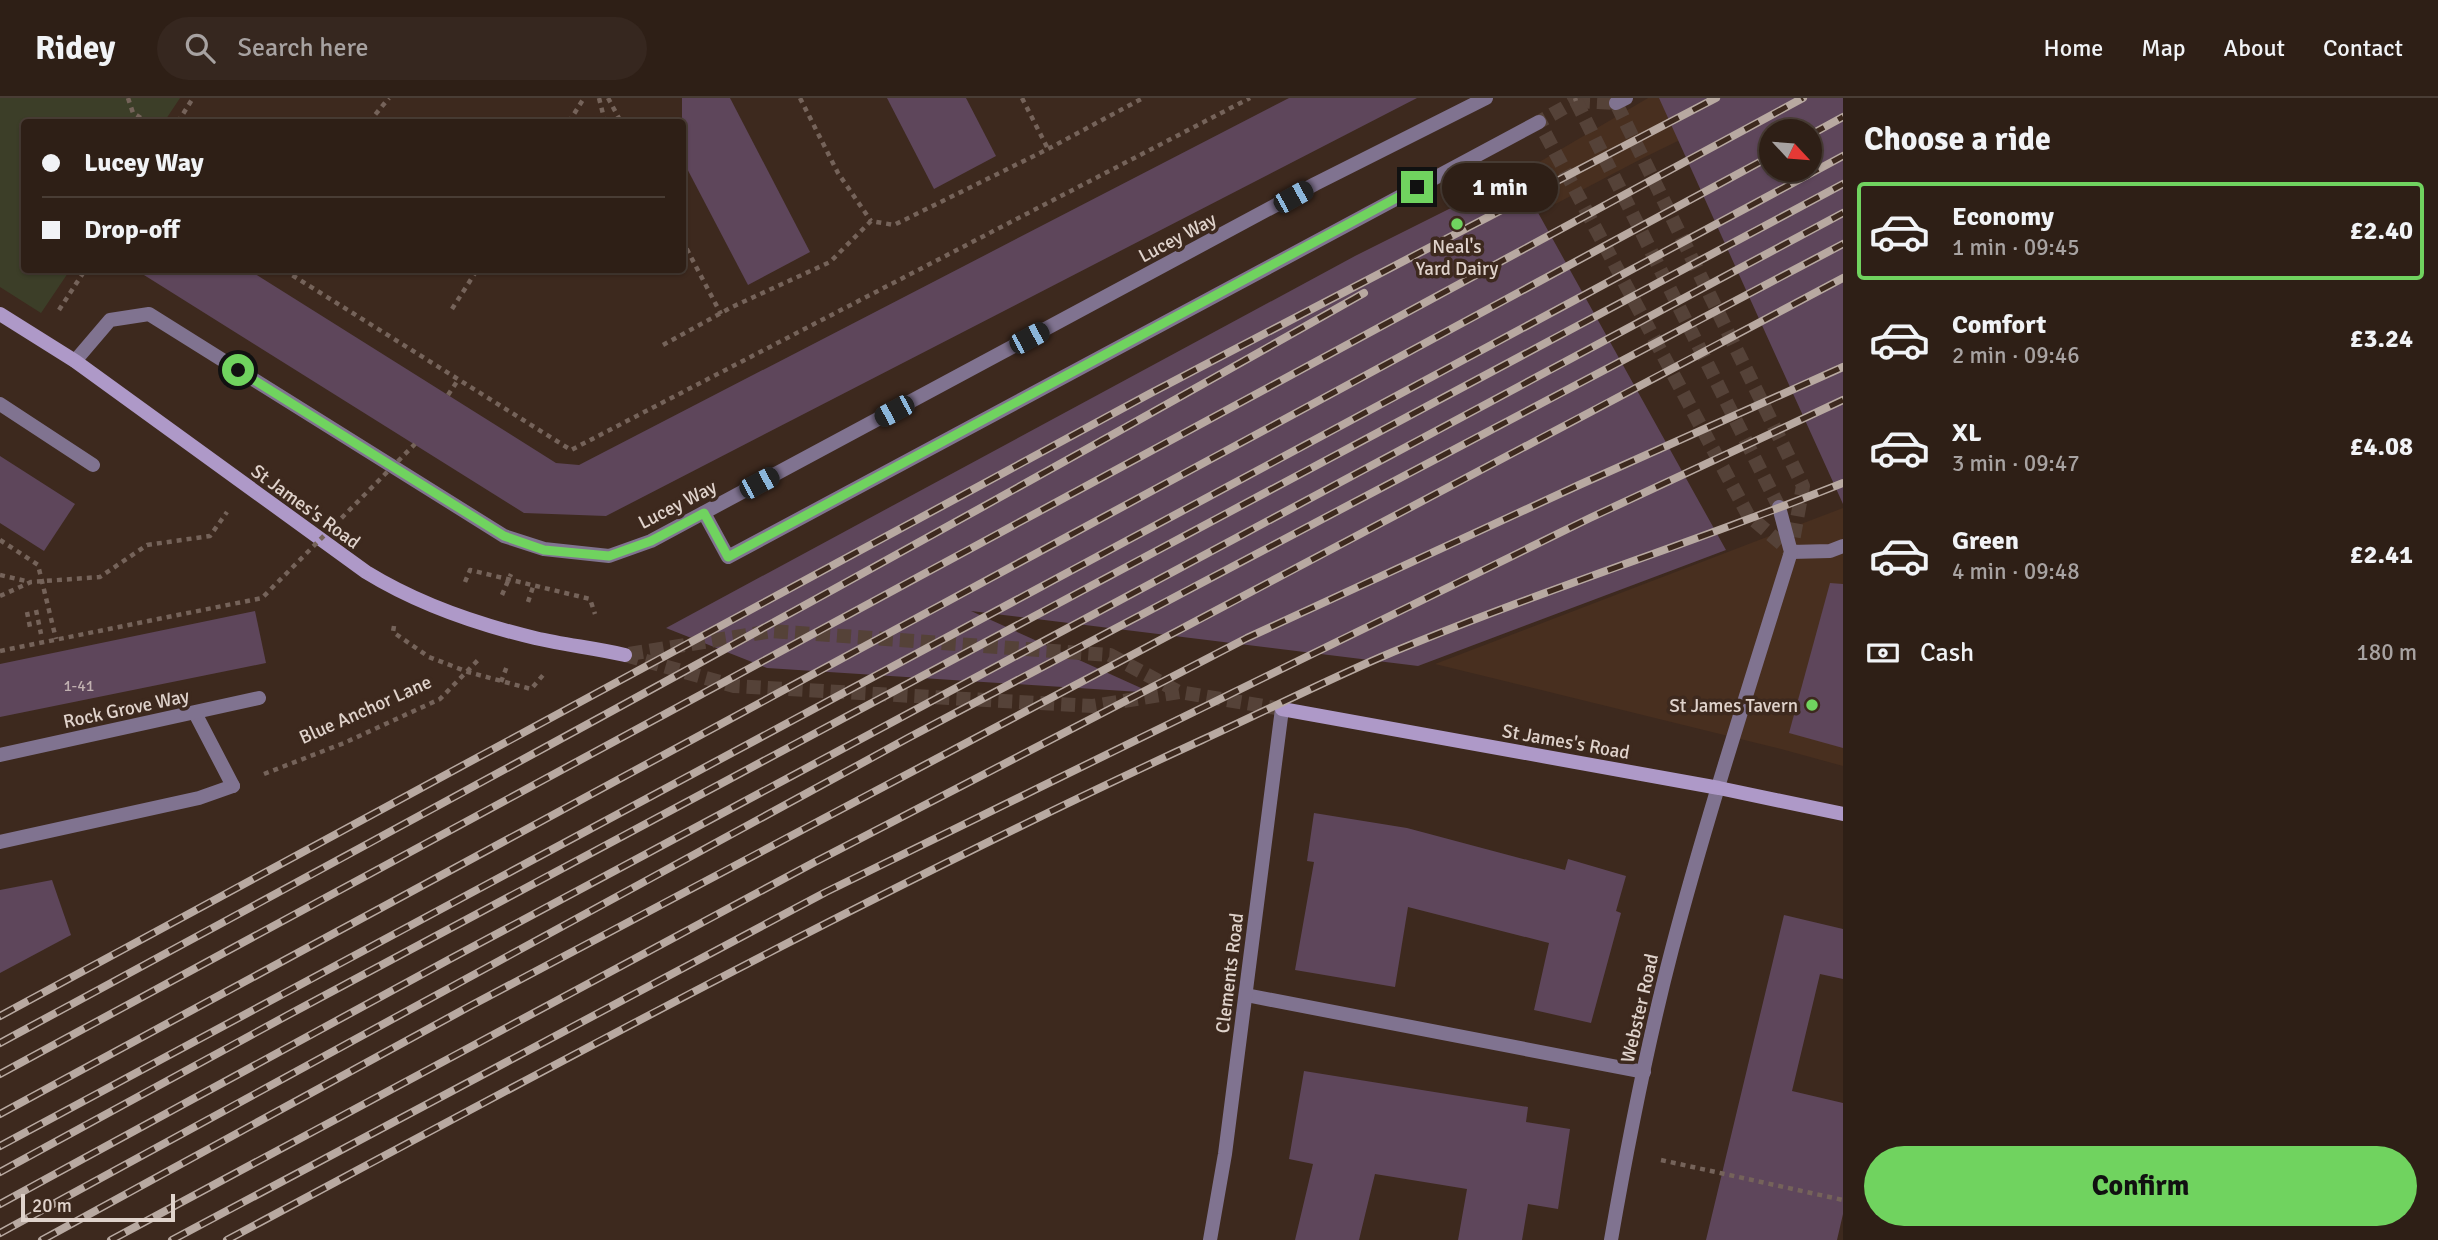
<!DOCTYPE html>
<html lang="en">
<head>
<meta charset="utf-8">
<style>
	:root { --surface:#2e1f16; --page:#36271f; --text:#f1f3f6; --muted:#a7a2a1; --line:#493d35; --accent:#70d35f }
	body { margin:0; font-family:Signika,sans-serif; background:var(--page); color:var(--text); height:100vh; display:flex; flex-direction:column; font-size:26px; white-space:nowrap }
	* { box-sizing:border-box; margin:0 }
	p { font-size:23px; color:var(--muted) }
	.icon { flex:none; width:38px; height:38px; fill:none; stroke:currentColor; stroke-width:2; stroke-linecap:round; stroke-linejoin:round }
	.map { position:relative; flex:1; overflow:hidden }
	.details { display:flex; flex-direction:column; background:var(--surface); width:595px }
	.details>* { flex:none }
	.top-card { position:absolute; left:21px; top:21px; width:665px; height:154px; border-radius:7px; box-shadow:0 2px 5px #0004,0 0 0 2px var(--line); display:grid; align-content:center; height:154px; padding:0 21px; background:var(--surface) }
	.needle { width:46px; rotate:116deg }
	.tools { position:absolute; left:1759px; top:21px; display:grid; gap:14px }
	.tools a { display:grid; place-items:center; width:63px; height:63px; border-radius:50%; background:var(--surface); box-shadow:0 2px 5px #0004,0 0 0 2px var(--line); font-size:35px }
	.scale { position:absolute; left:21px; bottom:18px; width:154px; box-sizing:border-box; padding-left:7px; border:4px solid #e0d3cc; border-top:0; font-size:19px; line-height:24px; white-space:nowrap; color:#e0d3cc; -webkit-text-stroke:5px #3d291e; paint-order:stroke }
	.end { position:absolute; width:32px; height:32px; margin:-16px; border:9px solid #70d35f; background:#111; box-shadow:0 0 0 4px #111 }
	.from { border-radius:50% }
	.bubble { position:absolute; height:49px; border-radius:24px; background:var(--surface); box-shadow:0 2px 5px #0004,0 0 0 2px var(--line); font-size:23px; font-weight:800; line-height:49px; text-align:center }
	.car { position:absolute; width:21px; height:42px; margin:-21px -10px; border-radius:9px; box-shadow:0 0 5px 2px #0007; background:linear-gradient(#222 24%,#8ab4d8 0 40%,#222 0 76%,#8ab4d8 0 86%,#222 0) }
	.top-card b { display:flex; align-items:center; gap:24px; height:66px; font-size:26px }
	.top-card b+b { border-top:2px solid var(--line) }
	.top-card i { width:18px; height:18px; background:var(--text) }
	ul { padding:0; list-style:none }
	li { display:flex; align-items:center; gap:21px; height:98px; margin:0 14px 10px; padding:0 7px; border:4px solid transparent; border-radius:7px }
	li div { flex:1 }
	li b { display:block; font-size:26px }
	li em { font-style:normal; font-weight:800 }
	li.current { border-color:var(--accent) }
	li>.icon { width:63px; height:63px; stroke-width:1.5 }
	h2 { padding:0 21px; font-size:32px; line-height:84px }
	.pay { display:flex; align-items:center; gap:18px; height:77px; padding:0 21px; font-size:26px }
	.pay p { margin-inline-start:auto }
	.primary-button { display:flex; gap:14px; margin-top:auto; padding:14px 21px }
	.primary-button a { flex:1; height:80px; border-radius:42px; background:var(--accent); color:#111; font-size:28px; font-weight:800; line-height:80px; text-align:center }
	header { display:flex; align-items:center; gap:42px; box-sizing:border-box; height:98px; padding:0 35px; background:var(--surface); border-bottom:2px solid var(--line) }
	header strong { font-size:33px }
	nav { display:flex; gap:38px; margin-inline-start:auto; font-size:24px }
	.search { width:490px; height:63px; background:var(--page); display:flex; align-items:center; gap:18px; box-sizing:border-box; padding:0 24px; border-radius:38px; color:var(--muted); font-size:26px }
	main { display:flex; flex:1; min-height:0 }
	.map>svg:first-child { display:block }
	.built { fill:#482f1f }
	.green { fill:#3c3e28 }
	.building { fill:#5e465b; fill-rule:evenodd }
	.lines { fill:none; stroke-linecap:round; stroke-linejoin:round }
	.street-tunnel { stroke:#554238; stroke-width:14; stroke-dasharray:14 7; stroke-linecap:butt }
	.secondary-tunnel { stroke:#554238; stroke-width:14; stroke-dasharray:14 7; stroke-linecap:butt }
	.path { stroke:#75635a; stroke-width:4.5; stroke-dasharray:5 5; stroke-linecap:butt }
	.lane { stroke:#807390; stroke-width:14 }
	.street { stroke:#807390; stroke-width:14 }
	.secondary { stroke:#ae99c8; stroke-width:14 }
	.rail-casing { stroke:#b8a9a1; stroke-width:8 }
	.rail { stroke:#3d291e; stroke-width:5; stroke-dasharray:16; stroke-linecap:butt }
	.path-bridge { stroke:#75635a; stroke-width:4.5; stroke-dasharray:5 5; stroke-linecap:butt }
	.route { stroke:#70d35f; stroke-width:9 }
	.poi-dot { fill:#70d35f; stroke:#3d291e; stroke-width:2.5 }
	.labels { text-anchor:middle; stroke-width:7; stroke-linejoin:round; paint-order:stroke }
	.number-label { font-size:16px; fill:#c0b0b0 }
	.street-label { font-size:19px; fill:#e0d3cc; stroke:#3d291e }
	.poi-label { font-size:19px; fill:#e0d3cc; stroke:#3d291e }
</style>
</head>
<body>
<header>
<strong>Ridey</strong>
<div class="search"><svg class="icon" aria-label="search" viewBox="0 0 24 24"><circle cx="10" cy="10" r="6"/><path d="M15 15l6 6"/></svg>Search here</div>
<nav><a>Home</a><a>Map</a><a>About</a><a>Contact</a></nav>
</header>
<main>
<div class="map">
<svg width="1843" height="1142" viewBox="0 0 1843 1142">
	<rect width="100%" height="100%" fill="#3d291e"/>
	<!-- built -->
	<g class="built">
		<path d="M1648,0H1766L1643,60L1378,199L1355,158L1517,77Z"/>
		<path d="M1843,410V668L1781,651L1435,566Z"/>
	</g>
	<!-- green -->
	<path class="green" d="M0,0H180L164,24H24V172H70L41,215L0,189Z"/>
	<!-- building -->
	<g class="building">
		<path d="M682,0H730L810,154L748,187L682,61Z"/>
		<path d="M887,0H966L996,58L934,91Z"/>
		<path d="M1289,0H1417L606,418L524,415L136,172H249L556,365L579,367Z"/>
		<path d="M1659,0H1843V406ZM1771,33H1810V72H1771Z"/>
		<path d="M1517,77L1726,452L1418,568L971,513L1141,590L1140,594L767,570L666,530L1355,158Z"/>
		<path d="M0,358L75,406L44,453L0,425Z"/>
		<path d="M1830,485L1843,486V650L1789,635Z"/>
		<path d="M255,513L266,565L0,619V566Z"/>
		<path d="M1314,715L1407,730L1565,772L1568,761L1626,778L1616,813L1621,815L1591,925L1534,912L1549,845L1408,809L1395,889L1295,872L1314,764L1307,763Z"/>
		<path d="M52,782L71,837L0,875V792Z"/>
		<path d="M1784,817L1843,831V881L1820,876L1792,993L1843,1005V1116L1837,1142H1706Z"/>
		<path d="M1304,973L1528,1009L1526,1024L1570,1031L1558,1111L1528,1106L1522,1142H1458L1467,1091L1375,1076L1359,1142H1295L1313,1066L1289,1061Z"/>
	</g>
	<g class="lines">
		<!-- street-tunnel -->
		<g class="street-tunnel">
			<path d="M1576,3L1616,5L1803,388L1791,454L1748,417L1539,24Z"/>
			<path d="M1576,3L1779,409"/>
		</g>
		<!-- secondary-tunnel -->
		<g class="secondary-tunnel">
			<path d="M629,556L772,533L1110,557L1179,594"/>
			<path d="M625,557L734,588L1093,608L1179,594L1282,611"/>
		</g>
		<!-- path -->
		<g class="path">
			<path d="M128,0L133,15L147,24"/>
			<path d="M599,0L605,24"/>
			<path d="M608,0L621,24"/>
			<path d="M800,0L838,75L871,123"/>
			<path d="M1022,0L1048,51"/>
			<path d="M1575,0L1576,3"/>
			<path d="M178,24L193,0"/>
			<path d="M369,24L389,0"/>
			<path d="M569,24L584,0"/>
			<path d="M682,142L721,216"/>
			<path d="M284,172L571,352L1250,0"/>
			<path d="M452,211L477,172"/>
			<path d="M59,212L85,172"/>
			<path d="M663,247L732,209L830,164L871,123L894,127L1048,51L1143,0"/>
			<path d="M448,297L458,282"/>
			<path d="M0,477L30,484"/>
			<path d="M465,484L470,472L590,501L595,516"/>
			<path d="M502,497L511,476"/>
			<path d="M0,498L31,484L100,479L147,447L210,438L227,414"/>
			<path d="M528,504L534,486"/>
			<path d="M36,512L41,536"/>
			<path d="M27,514L30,529"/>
			<path d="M394,528L393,534L429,559L468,574L531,591L544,576"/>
			<path d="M501,584L507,568"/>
			<path d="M264,676L344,645L440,601L479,561"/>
			<path d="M1661,1062L1843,1102"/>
		</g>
		<!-- lane -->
		<g class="lane">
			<path d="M1616,5L1626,0"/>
			<path d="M75,263L110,222L149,216L504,438L544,451L609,458L651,443L1315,86L1486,0"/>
			<path d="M704,415L728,459L1539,24"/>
			<path d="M1791,454L1830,453L1843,448"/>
			<path d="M195,615L233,688"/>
			<path d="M0,657L259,600"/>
			<path d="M1246,897L1644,974"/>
		</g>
		<!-- street -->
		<g class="street">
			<path d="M0,306L93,367"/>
			<path d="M0,744L199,700L233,688"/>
			<path d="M1210,1142L1225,1056L1282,611"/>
			<path d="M1611,1142C1628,1044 1647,947 1672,851C1707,718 1750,586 1791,454L1779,409"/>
		</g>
		<!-- secondary -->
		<g class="secondary">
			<path d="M0,216L75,263L366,474C418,506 476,526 535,540C565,547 595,550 625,557"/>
			<path d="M1282,611L1719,690L1843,716"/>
		</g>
		<defs>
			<g id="rail">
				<path d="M1810,37L1843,19"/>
				<path d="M0,918L1151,295L1716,0"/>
				<path d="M0,945C457,698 913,451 1364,195"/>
				<path d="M0,976L1803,0"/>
				<path d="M0,1016L1771,58"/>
				<path d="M0,1048L1843,58"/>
				<path d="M0,1074L288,917L1843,86"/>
				<path d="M0,1106L450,861L1843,115"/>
				<path d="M0,1135L908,640L1843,146"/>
				<path d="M42,1142L472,907L1843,180"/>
				<path d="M111,1142L813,765L1247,540L1579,387L1843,269"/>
				<path d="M172,1142L826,794L1590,420L1843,302"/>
				<path d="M227,1142C549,970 870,795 1202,642C1261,615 1321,585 1381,559C1533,495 1690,446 1843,385"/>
			</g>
		</defs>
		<!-- rail casing -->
		<use href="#rail" class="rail-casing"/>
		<!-- rail -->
		<use href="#rail" class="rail"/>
		<!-- path-bridge -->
		<g class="path-bridge">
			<path d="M0,442L38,467L56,541"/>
			<path d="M0,553L262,500L415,346"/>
		</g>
	</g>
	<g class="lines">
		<!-- route -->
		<path class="route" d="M238,272L504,438L544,452L609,458L651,443L704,415L728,459L1417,89"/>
	</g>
	<!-- markers -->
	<g class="poi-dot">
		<circle cx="1457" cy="126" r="7"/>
		<circle cx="1812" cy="607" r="7"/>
	</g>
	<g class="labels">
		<!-- number labels -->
		<g class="number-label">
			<text x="79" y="593">1-41</text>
		</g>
		<!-- street labels -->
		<g class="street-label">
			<text transform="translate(1177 139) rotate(-28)" y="7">Lucey Way</text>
			<text transform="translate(677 406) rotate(-27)" y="7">Lucey Way</text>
			<text transform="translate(306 408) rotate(36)" y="7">St James's Road</text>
			<text transform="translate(126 610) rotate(-12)" y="7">Rock Grove Way</text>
			<text transform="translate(365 611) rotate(-24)" y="7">Blue Anchor Lane</text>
			<text transform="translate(1566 643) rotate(10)" y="7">St James's Road</text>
			<text transform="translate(1229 875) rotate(-83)" y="7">Clements Road</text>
			<text transform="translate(1639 910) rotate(-77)" y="7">Webster Road</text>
		</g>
		<!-- poi labels -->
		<g class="poi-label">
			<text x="1457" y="155">Neal's<tspan x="1457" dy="22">Yard Dairy</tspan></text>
			<text x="1798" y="614" text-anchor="end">St James Tavern</text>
		</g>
	</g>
</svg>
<div class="tools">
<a><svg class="needle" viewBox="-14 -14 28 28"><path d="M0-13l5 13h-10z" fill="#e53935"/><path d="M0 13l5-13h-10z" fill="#a7a2a1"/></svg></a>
</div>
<div class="scale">20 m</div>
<i class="end from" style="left:238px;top:272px"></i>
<i class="end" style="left:1417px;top:89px"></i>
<div class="bubble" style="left:1442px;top:65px;width:116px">1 min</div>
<i class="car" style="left:1293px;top:99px;rotate:61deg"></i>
<i class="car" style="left:1029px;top:240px;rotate:62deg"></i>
<i class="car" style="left:894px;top:313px;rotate:242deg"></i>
<i class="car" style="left:759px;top:385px;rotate:62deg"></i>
<div class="top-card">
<b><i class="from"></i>Lucey Way</b>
<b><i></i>Drop-off</b>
</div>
</div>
<section class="details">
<h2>Choose a ride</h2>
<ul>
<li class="current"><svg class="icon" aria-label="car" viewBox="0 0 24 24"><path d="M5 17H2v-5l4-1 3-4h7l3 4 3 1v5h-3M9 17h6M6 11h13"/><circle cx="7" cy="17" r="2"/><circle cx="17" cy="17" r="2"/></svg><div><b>Economy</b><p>1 min · 09:45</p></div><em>£2.40</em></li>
<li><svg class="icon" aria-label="car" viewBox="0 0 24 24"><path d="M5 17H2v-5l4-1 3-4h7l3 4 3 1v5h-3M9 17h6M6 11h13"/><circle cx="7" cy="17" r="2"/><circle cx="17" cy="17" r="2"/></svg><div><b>Comfort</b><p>2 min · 09:46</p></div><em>£3.24</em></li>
<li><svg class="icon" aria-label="car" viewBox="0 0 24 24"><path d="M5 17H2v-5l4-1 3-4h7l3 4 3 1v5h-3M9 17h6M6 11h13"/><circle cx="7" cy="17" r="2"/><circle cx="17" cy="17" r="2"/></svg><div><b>XL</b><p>3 min · 09:47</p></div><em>£4.08</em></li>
<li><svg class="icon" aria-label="car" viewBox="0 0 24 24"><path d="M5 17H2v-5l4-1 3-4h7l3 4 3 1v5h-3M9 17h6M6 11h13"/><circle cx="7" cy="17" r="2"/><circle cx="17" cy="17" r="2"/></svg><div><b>Green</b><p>4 min · 09:48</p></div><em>£2.41</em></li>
</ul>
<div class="pay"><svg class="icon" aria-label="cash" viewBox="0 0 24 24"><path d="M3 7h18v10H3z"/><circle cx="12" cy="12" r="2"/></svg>Cash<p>180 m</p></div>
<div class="primary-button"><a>Confirm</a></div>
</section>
</main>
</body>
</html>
